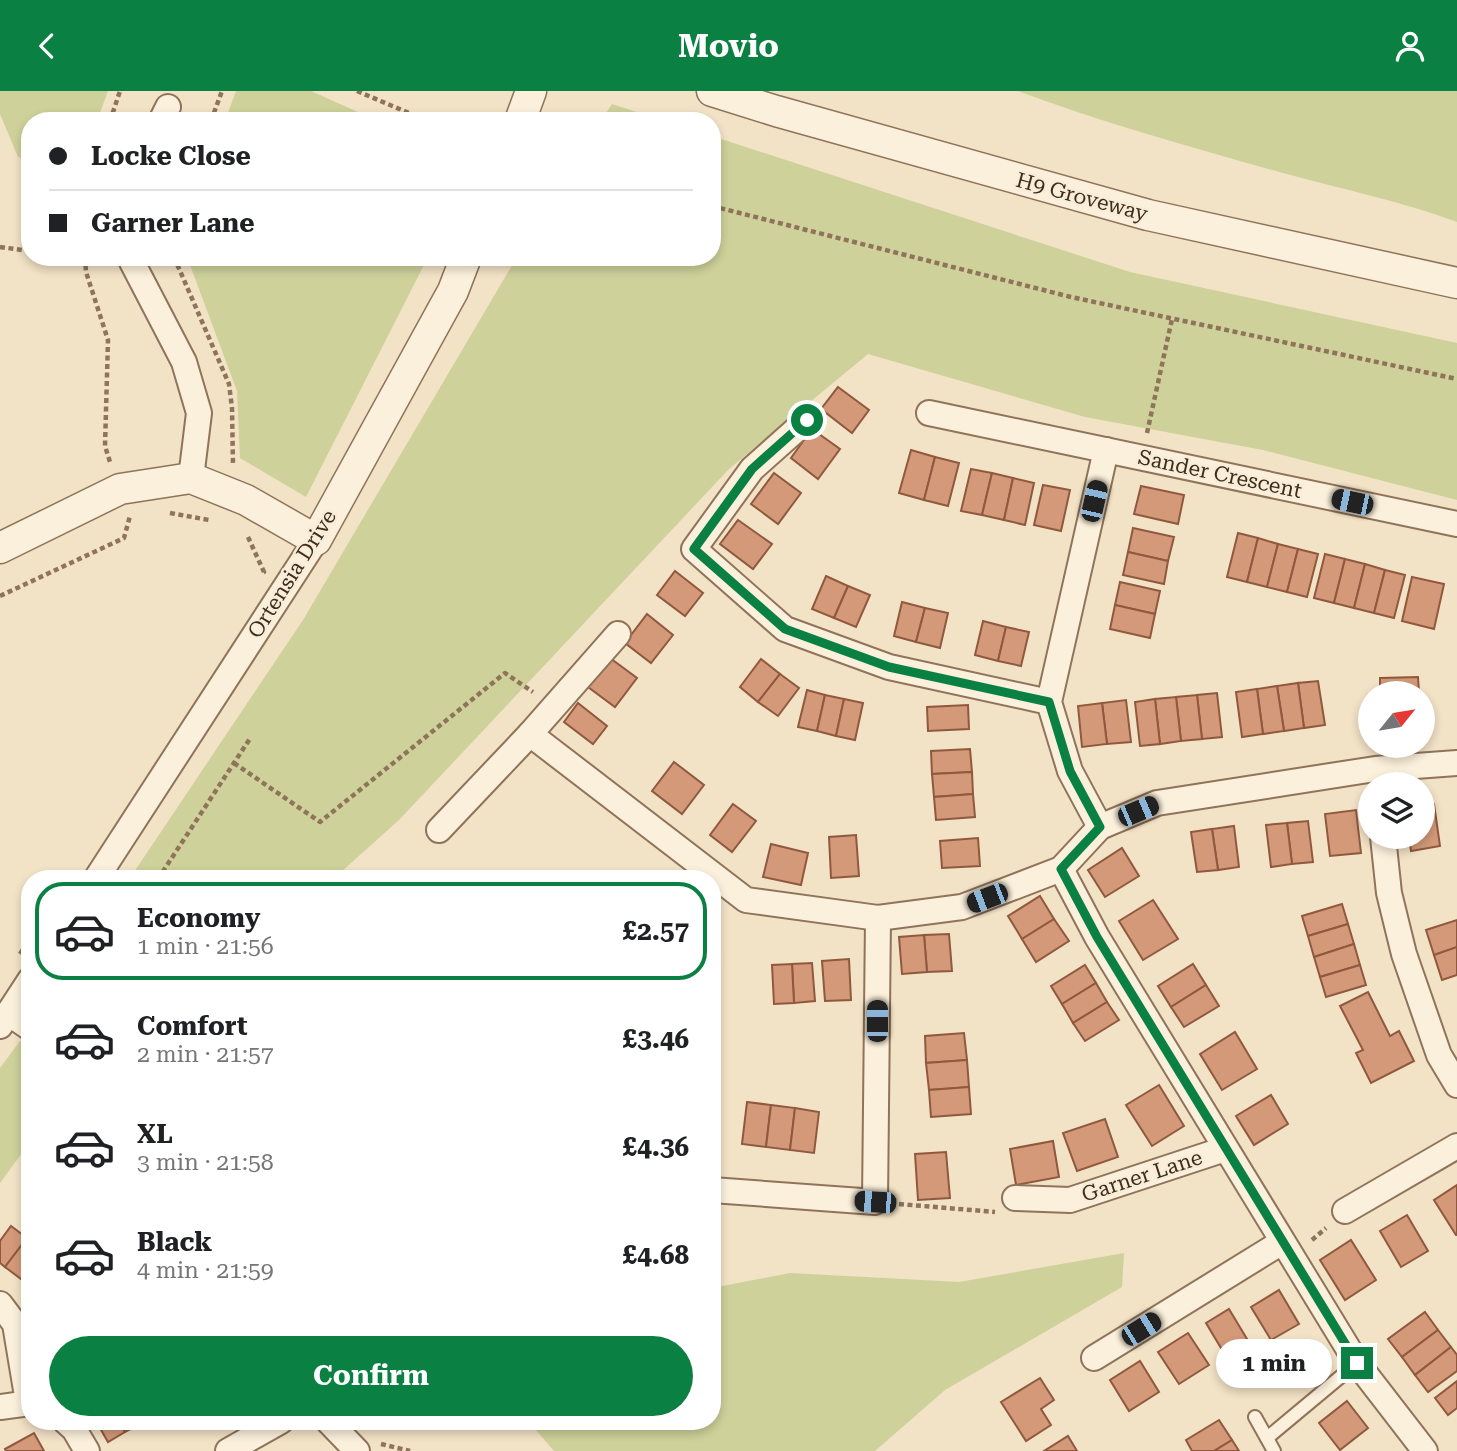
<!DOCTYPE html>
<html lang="en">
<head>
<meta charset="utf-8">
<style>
	:root { --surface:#fff; --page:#f2f2f2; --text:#202124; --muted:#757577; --line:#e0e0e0; --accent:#0b8043 }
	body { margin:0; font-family:"Roboto Serif",serif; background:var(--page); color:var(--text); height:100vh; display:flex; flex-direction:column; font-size:26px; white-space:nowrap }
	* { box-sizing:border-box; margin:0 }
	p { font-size:23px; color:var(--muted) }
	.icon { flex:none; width:38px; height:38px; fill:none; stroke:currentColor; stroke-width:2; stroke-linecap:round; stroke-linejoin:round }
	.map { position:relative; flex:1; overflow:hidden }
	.drawer { position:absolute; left:21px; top:779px; width:700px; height:560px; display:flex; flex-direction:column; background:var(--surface); border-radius:28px; box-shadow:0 4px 10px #0003 }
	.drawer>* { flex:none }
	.hud { position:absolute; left:21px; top:21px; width:700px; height:154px; border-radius:28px; box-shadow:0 4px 10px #0003; display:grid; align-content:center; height:154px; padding:0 28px; background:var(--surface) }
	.needle { width:46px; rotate:60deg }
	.buttons { position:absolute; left:1358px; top:590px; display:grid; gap:14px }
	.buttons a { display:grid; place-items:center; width:77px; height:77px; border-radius:50%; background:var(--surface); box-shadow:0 4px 10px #0003; font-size:35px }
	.end { position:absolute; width:32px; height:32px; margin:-16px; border:9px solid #0b8043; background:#fff; box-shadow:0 0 0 4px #fff }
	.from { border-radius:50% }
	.bubble { position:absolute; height:49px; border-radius:24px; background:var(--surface); box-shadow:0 4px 10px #0003; font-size:23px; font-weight:700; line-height:49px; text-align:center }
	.car { position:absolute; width:21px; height:42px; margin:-21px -10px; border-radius:9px; box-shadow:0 0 5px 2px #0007; background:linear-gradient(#222 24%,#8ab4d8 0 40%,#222 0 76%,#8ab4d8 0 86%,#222 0) }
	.hud b { display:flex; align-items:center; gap:24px; height:66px; font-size:26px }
	.hud b+b { border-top:2px solid var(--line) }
	.hud i { width:18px; height:18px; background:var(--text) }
	ul { padding:12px 0 0; list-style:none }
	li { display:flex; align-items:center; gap:21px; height:98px; margin:0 14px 10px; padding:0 14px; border:4px solid transparent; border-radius:28px }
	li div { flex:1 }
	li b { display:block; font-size:26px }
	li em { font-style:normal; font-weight:700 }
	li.on { border-color:var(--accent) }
	li>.icon { width:63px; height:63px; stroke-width:1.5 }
	.cta { display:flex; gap:14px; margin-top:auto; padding:14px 28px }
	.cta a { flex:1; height:80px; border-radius:42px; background:var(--accent); color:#fff; font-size:28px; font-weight:700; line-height:80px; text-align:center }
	header { display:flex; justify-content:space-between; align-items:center; height:91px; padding:0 28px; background:var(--accent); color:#fff; font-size:32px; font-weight:700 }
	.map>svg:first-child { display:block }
	.green { fill:#ced199 }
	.building { fill:#d39979; stroke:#90593e; stroke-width:2 }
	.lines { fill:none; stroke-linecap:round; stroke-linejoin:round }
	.service-casing { stroke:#8f735a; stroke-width:16 }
	.minor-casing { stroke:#8f735a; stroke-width:28 }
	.tertiary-casing { stroke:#8f735a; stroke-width:33 }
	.path { stroke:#8f735a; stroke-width:4.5; stroke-dasharray:5 3.5; stroke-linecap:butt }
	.service { stroke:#fbf0db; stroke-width:12 }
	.minor { stroke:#fbf0db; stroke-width:24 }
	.tertiary { stroke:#fbf0db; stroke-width:30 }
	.route { stroke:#0b8043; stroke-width:9 }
	.labels { text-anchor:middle; stroke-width:5; stroke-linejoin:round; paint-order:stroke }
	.street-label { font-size:21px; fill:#3e2c1f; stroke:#f8edd7 }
</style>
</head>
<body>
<header><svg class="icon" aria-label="back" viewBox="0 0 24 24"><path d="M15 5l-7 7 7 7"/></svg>Movio<svg class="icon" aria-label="person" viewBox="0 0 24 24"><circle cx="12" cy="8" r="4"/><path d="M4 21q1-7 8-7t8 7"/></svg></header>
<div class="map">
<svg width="1457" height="1360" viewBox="0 0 1457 1360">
	<rect width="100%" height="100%" fill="#f2e2c6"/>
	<!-- green -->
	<g class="green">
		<path d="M0,0H108L97,30H30V70L18,66L0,23Z"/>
		<path d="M236,0H311L378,30H225Z"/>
		<path d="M1018,0H1457V131C1401,110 1341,98 1283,82C1194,57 1104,32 1018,0Z"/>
		<path d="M612,13L664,30H601Z"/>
		<path d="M712,45L1130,181L1457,252V409L1263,359L1085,326L868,263L729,378L399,729L341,781V787H130L303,529L517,166H712Z"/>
		<path d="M187,166H428L306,406L240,367L237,300Z"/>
		<path d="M20,950L30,957V1051L0,1092V977Z"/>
		<path d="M1124,1162L1122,1196L945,1299L875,1360H554L528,1330H712V1197L790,1182L959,1191Z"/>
	</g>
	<!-- building -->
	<g class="building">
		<path d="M838,296L869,319L852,342L821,318Z"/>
		<path d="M812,338L840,358L818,388L791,367Z"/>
		<path d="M911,359L935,366L924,409L899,402Z"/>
		<path d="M935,366L959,372L948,415L924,409Z"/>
		<path d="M971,378L992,382L982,424L961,420Z"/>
		<path d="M774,382L801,402L778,433L751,413Z"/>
		<path d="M992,382L1013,387L1004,429L982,424Z"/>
		<path d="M1013,387L1034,392L1025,434L1004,429Z"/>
		<path d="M1043,394L1070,399L1061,440L1034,434Z"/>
		<path d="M1141,395L1184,404L1178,433L1134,423Z"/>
		<path d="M738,429L772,453L753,478L720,453Z"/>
		<path d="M1133,437L1174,446L1168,470L1128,461Z"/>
		<path d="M1238,442L1258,447L1247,491L1227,486Z"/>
		<path d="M1258,447L1278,453L1267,496L1247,491Z"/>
		<path d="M1278,453L1298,458L1287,501L1267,496Z"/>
		<path d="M1298,458L1318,463L1307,506L1287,501Z"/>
		<path d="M1128,461L1168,470L1164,493L1123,484Z"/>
		<path d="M1325,463L1345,468L1334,512L1314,507Z"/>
		<path d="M1345,468L1365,473L1354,517L1334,512Z"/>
		<path d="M1365,473L1385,479L1374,522L1354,517Z"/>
		<path d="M1385,479L1405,484L1394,527L1374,522Z"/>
		<path d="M675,480L703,502L685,525L657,504Z"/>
		<path d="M826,485L848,495L834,527L812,518Z"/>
		<path d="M1412,486L1444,493L1434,538L1402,530Z"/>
		<path d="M1120,491L1160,500L1155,523L1115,514Z"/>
		<path d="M848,495L870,504L856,536L834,527Z"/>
		<path d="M902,511L925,517L916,551L894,545Z"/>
		<path d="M1115,514L1155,523L1150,547L1110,538Z"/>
		<path d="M925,517L948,522L940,557L916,551Z"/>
		<path d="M647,523L673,544L651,572L625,552Z"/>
		<path d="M983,530L1006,536L998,570L975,564Z"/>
		<path d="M1006,536L1029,541L1021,575L998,570Z"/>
		<path d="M610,567L637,587L615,616L588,596Z"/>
		<path d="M761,568L780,583L758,611L740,596Z"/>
		<path d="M780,583L799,597L778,625L758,611Z"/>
		<path d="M1418,586L1419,602H1380V587Z"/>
		<path d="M1318,590L1325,634L1304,637L1298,592Z"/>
		<path d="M1298,592L1304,637L1284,640L1277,595Z"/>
		<path d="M1277,595L1284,640L1263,643L1257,598Z"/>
		<path d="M1257,598L1263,643L1242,646L1236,601Z"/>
		<path d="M807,599L825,604L817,640L798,636Z"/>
		<path d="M1217,602L1222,646L1202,648L1197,604Z"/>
		<path d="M825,604L844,608L836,645L817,640Z"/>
		<path d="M1197,604L1202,648L1181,650L1176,606Z"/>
		<path d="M1176,606L1181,650L1160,653L1155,608Z"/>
		<path d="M844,608L863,612L855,649L836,645Z"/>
		<path d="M1155,608L1160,653L1140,655L1135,611Z"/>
		<path d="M1126,609L1131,651L1107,653L1102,612Z"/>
		<path d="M578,612L607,635L593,653L564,631Z"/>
		<path d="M1102,612L1107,653L1082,656L1078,615Z"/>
		<path d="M968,614L969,638L928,640L927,616Z"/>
		<path d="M970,658L972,681L932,683L931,660Z"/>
		<path d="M674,671L704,694L682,723L652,700Z"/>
		<path d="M972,681L973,703L934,706L932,683Z"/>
		<path d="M973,703L975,726L936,729L934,706Z"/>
		<path d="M733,713L756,730L732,761L710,744Z"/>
		<path d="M1434,713L1440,755L1411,760L1409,746H1423V715Z"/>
		<path d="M1356,719L1361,762L1330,765L1325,723Z"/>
		<path d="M1308,730L1313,771L1292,773L1287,732Z"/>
		<path d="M1287,732L1292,773L1271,776L1266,734Z"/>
		<path d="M1234,735L1239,776L1218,779L1212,738Z"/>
		<path d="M1212,738L1218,779L1197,781L1191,741Z"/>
		<path d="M856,744L859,785L831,787L829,746Z"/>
		<path d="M978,747L980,775L942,777L940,750Z"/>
		<path d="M771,753L808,762L801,794L763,786Z"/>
		<path d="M1122,757L1139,785L1105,806L1088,779Z"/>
		<path d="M1040,805L1054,828L1022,848L1008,825Z"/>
		<path d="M1153,809L1178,848L1143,869L1119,830Z"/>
		<path d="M1342,813L1348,833L1308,845L1302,825Z"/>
		<path d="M1054,828L1069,850L1036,871L1022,848Z"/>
		<path d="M1457,829V856L1434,864L1426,839Z"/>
		<path d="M1348,833L1354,853L1314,866L1308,845Z"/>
		<path d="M949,843L952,880L927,881L924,844Z"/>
		<path d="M924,844L927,881L902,883L899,846Z"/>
		<path d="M1354,853L1360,874L1320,886L1314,866Z"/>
		<path d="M1457,856V884L1442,889L1434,864Z"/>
		<path d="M849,868L851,909L825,910L822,870Z"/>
		<path d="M812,872L815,910L794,912L792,873Z"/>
		<path d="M792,873L794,912L774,913L772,874Z"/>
		<path d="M1193,873L1206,894L1171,916L1158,895Z"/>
		<path d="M1085,874L1096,892L1062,913L1051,895Z"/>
		<path d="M1360,874L1366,894L1326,906L1320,886Z"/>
		<path d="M1096,892L1107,911L1073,932L1062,913Z"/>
		<path d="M1206,894L1219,915L1184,936L1171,916Z"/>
		<path d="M1368,901L1390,945L1399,940L1414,970L1371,992L1356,962L1363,959L1340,915Z"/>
		<path d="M1107,911L1119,929L1085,950L1073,932Z"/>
		<path d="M1235,941L1257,978L1222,999L1200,963Z"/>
		<path d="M964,942L967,969L926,972L925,945Z"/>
		<path d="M967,969L969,996L929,999L926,972Z"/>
		<path d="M1159,994L1184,1035L1152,1055L1126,1014Z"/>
		<path d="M969,996L971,1023L931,1026L929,999Z"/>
		<path d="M1271,1004L1288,1033L1254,1054L1236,1025Z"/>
		<path d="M747,1011L771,1014L766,1056L742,1053Z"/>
		<path d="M771,1014L795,1017L790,1059L766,1056Z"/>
		<path d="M795,1017L819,1021L814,1062L790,1059Z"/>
		<path d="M1105,1028L1118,1066L1077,1080L1063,1042Z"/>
		<path d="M1053,1050L1059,1086L1016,1094L1010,1058Z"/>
		<path d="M946,1061L950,1107L918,1109L915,1063Z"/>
		<path d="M1457,1094V1144H1456L1434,1109Z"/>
		<path d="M1407,1124L1428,1160L1401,1176L1380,1140Z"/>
		<path d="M11,1135L27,1147L5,1176L0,1172V1150Z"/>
		<path d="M27,1147L30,1149V1176L21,1188L5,1176Z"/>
		<path d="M1351,1149L1376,1189L1345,1209L1320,1169Z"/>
		<path d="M1279,1199L1299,1233L1271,1249L1251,1216Z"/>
		<path d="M1229,1218L1250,1253L1227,1267L1206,1232Z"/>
		<path d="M1425,1221L1438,1239L1402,1266L1388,1248Z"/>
		<path d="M1438,1239L1451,1256L1415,1284L1402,1266Z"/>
		<path d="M1188,1242L1209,1274L1179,1293L1158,1261Z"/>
		<path d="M1451,1256L1457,1264V1280L1428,1301L1415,1284Z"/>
		<path d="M1140,1270L1159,1301L1129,1320L1110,1289Z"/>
		<path d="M1040,1287L1054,1309L1041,1318L1051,1334L1026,1350L1001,1311Z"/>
		<path d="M1457,1290V1317L1448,1324L1435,1307Z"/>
		<path d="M1347,1310L1368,1337L1340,1359L1319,1332Z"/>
		<path d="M1219,1329L1232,1349L1214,1360H1192L1186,1349Z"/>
		<path d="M96,1330H119L125,1341L108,1351Z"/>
		<path d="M119,1330H141L142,1332L125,1341Z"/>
		<path d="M34,1342L44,1360H6L5,1358Z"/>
		<path d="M1068,1345L1077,1360H1044Z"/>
		<path d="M1232,1349L1239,1360H1214Z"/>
	</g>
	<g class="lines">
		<defs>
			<g id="service">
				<path d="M1255,1326L1274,1360"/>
				<path d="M1267,1347L1357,1272"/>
			</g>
			<g id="minor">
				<path d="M161,30L168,16"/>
				<path d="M131,166L132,171L184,271L199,322L191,387"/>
				<path d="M929,322L1457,433"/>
				<path d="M807,329L752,378L694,458L785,538L889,576L1049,611"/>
				<path d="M618,543L530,643L746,809L878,827L962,816L1061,778L1100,736L1157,712L1375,678L1457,672"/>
				<path d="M1100,736L1070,680L1049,611L1106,359"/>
				<path d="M439,739L530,643"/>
				<path d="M1383,746L1389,802L1404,863L1439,964L1457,994"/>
				<path d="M1061,778L1097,846L1357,1272L1425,1360"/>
				<path d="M96,788L316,449"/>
				<path d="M8,922L30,937"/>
				<path d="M0,935L30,889"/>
				<path d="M712,1099L875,1111L878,827"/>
				<path d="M1015,1107L1070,1109L1225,1058"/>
				<path d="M1345,1120L1457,1055"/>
				<path d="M0,1213L15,1233L28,1311"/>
				<path d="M1094,1267L1282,1151"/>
				<path d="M0,1316L30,1312"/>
				<path d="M65,1330L74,1338L87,1360"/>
				<path d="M328,1330L357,1360"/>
				<path d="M228,1360L281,1330"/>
			</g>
			<g id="tertiary">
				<path d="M712,0L776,20L1148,124L1457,192"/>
				<path d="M520,30L531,0"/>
				<path d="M0,457L120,398L191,387L246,409L316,449L453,200L466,166"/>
			</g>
		</defs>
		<!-- service casing -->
		<use href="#service" class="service-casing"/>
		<!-- minor casing -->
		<use href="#minor" class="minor-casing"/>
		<!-- tertiary casing -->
		<use href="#tertiary" class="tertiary-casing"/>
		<!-- path -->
		<g class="path">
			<path d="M357,0L423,28L435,30"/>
			<path d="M110,30L120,0"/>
			<path d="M211,30L222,0"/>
			<path d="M712,115L1071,206L1457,288"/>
			<path d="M0,156L30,160"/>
			<path d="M85,166L86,181L108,249L105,355L110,371"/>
			<path d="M174,166L229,293L232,317L233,374"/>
			<path d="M1147,342L1172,228"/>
			<path d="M170,422L209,429"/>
			<path d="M248,446L264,481L262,482"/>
			<path d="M0,505L124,447L130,425"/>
			<path d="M234,672L320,731L505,582L533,601"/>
			<path d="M158,788L251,646"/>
			<path d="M20,863L30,848"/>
			<path d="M899,1113L995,1121"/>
			<path d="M1312,1149L1326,1137"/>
			<path d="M381,1353L410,1360"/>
		</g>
		<!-- service -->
		<use href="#service" class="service"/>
		<!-- minor -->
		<use href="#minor" class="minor"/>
		<!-- tertiary -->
		<use href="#tertiary" class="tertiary"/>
	</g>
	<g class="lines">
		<!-- route -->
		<path class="route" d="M807,329L752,378L694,458L785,538L889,576L1049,611L1070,680L1100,736L1061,778L1097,846L1357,1272"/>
	</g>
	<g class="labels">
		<!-- street labels -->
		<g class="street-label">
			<text transform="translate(1082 106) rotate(15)" y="7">H9 Groveway</text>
			<text transform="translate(1220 383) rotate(12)" y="7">Sander Crescent</text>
			<text transform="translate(292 483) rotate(-58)" y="7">Ortensia Drive</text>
			<text transform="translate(1142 1085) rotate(-18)" y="7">Garner Lane</text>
		</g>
	</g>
</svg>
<div class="buttons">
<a><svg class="needle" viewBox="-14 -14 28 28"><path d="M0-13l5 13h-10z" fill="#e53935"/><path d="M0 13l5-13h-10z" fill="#757577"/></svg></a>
<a><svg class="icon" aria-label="layers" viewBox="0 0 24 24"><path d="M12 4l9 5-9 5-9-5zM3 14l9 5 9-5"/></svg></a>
</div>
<i class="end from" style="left:807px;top:329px"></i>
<i class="end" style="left:1357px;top:1272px"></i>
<div class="bubble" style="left:1216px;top:1248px;width:116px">1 min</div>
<i class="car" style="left:1094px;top:410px;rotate:13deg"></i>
<i class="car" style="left:1352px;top:411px;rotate:282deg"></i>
<i class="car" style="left:1138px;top:720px;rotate:67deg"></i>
<i class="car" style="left:987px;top:807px;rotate:249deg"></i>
<i class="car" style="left:877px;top:930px;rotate:0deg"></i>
<i class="car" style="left:875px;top:1111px;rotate:274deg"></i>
<i class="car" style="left:1141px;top:1238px;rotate:58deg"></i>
<div class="hud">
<b><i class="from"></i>Locke Close</b>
<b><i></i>Garner Lane</b>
</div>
<section class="drawer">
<ul>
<li class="on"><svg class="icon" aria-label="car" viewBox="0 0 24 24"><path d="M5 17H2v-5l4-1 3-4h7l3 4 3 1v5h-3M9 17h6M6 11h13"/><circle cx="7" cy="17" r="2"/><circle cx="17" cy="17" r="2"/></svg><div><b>Economy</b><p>1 min · 21:56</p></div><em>£2.57</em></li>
<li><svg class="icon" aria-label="car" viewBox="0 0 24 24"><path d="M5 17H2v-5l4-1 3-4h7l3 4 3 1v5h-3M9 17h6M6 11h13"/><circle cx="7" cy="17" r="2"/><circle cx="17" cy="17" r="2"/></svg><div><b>Comfort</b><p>2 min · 21:57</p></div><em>£3.46</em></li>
<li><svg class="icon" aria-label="car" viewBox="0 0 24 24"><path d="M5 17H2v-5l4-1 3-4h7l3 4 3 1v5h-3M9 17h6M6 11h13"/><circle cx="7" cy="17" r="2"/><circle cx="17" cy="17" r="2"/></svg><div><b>XL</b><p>3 min · 21:58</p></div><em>£4.36</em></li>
<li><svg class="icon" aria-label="car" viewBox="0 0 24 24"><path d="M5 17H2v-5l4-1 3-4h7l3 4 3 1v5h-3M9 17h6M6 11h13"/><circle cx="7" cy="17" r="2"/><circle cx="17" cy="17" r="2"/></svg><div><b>Black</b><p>4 min · 21:59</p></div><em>£4.68</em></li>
</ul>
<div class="cta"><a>Confirm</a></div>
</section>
</div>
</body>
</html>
